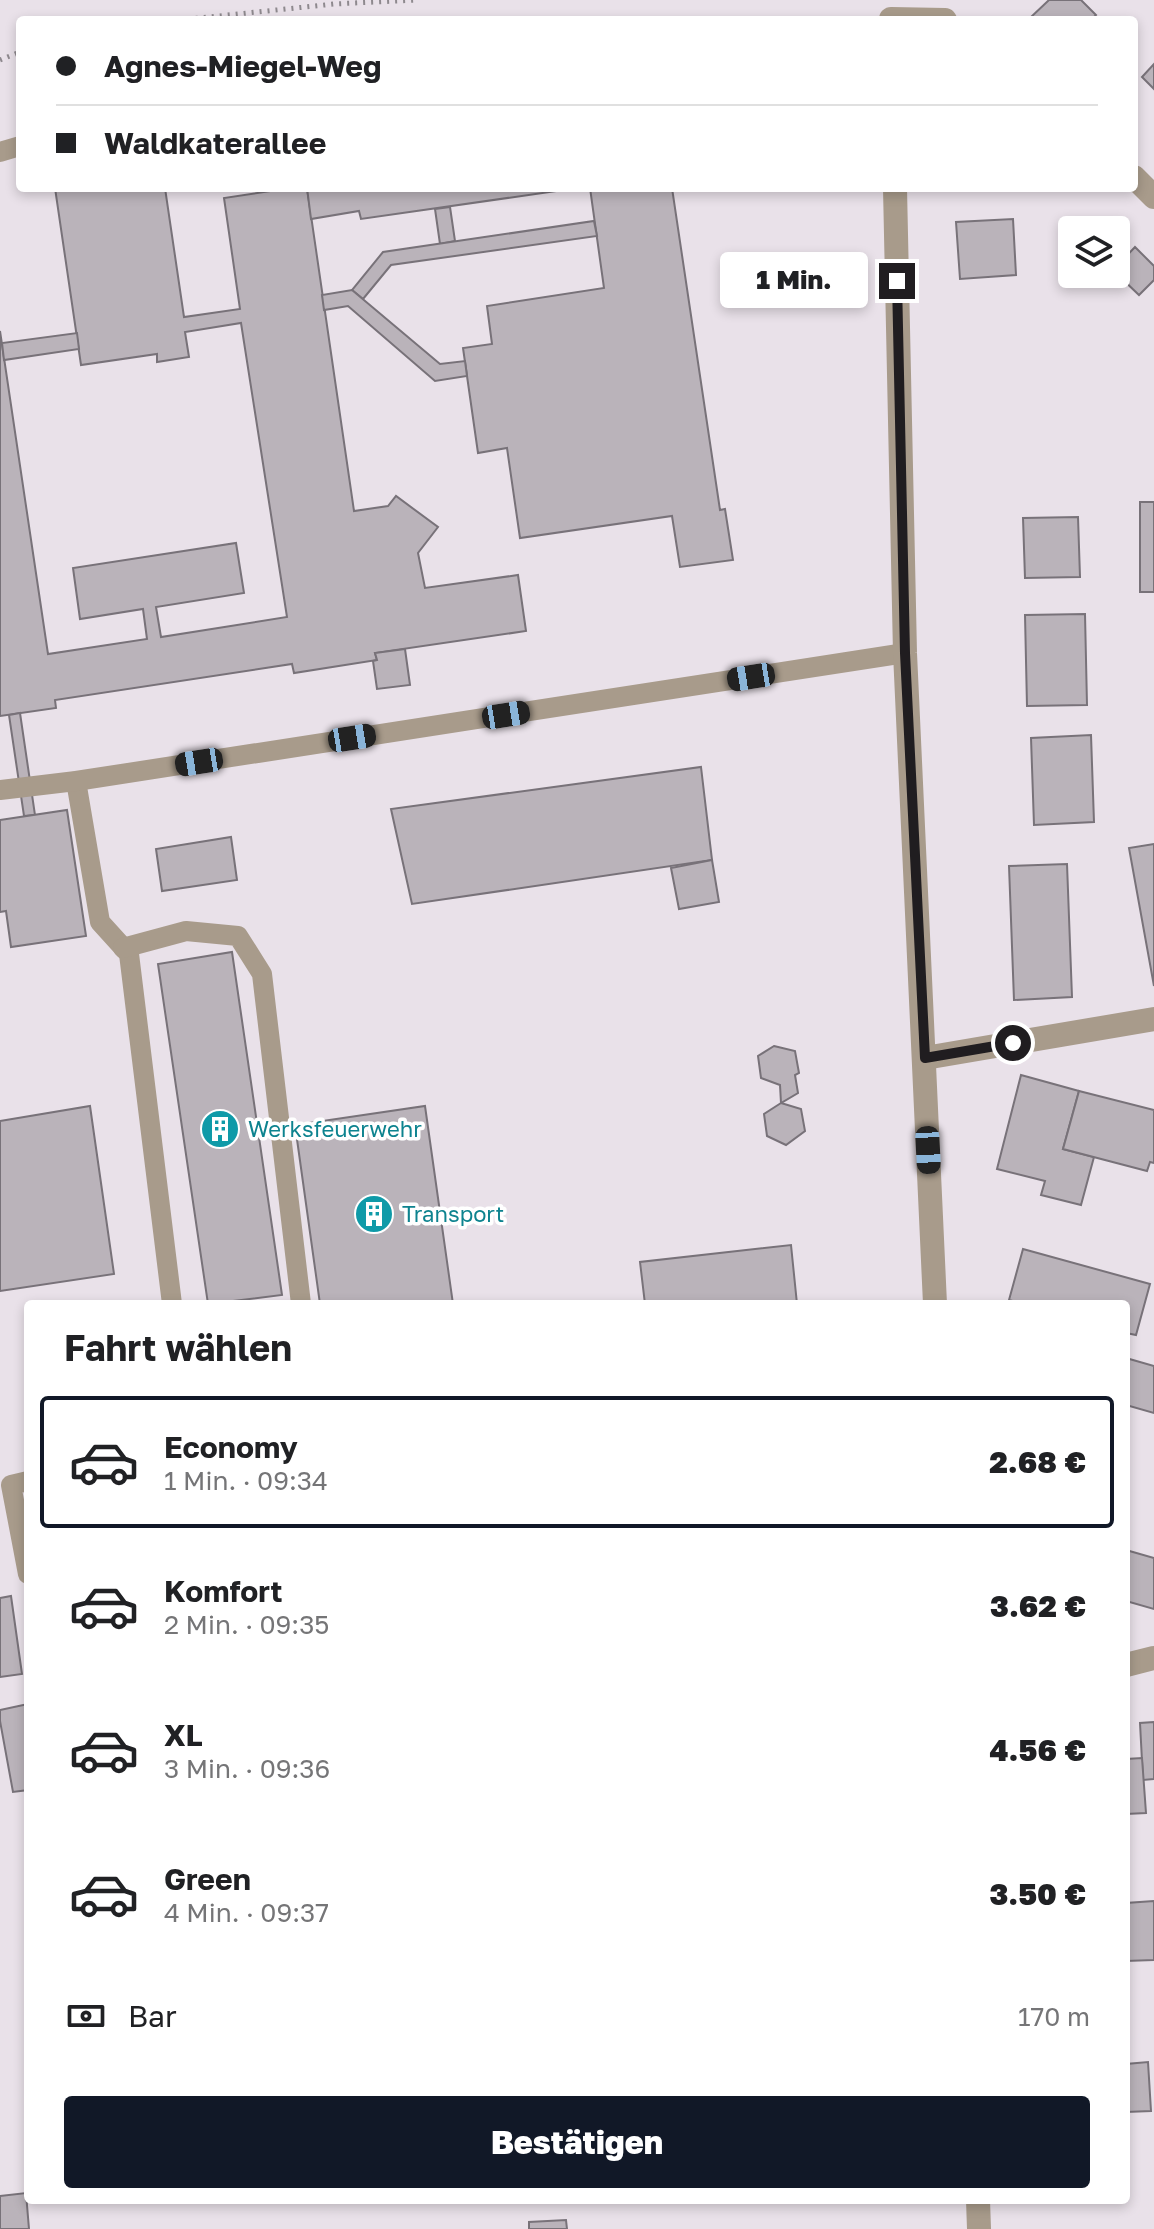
<!DOCTYPE html>
<html lang="de">
<head>
<meta charset="utf-8">
<style>
	:root { --surface:#fff; --page:#f6f6f6; --text:#202124; --muted:#757577; --line:#e0e0e0; --accent:#111827 }
	body { margin:0; font-family:"Golos Text",sans-serif; background:var(--page); color:var(--text); height:100vh; display:flex; flex-direction:column; font-size:30px; white-space:nowrap }
	* { box-sizing:border-box; margin:0 }
	p { font-size:26px; color:var(--muted) }
	.icon { flex:none; width:44px; height:44px; fill:none; stroke:currentColor; stroke-width:2; stroke-linecap:round; stroke-linejoin:round }
	.map { position:relative; flex:1; overflow:hidden }
	.side { position:absolute; left:24px; top:1300px; width:1106px; height:904px; display:flex; flex-direction:column; background:var(--surface); border-radius:8px; box-shadow:0 4px 12px #0003 }
	.side>* { flex:none }
	.guide { position:absolute; left:16px; top:16px; width:1122px; height:176px; border-radius:8px; box-shadow:0 4px 12px #0003; display:grid; align-content:center; height:176px; padding:0 40px; background:var(--surface) }
	.controls { position:absolute; left:1058px; top:216px; display:grid; gap:16px }
	.controls a { display:grid; place-items:center; width:72px; height:72px; border-radius:8px; background:var(--surface); box-shadow:0 4px 12px #0003; font-size:40px }
	.end { position:absolute; width:36px; height:36px; margin:-18px; border:10px solid #201d20; background:#fff; box-shadow:0 0 0 4px #fff }
	.from { border-radius:50% }
	.bubble { position:absolute; height:56px; border-radius:8px; background:var(--surface); box-shadow:0 4px 12px #0003; font-size:26px; font-weight:800; line-height:56px; text-align:center }
	.car { position:absolute; width:24px; height:48px; margin:-24px -12px; border-radius:10px; box-shadow:0 0 6px 2px #0007; background:linear-gradient(#222 24%,#8ab4d8 0 40%,#222 0 76%,#8ab4d8 0 86%,#222 0) }
	.guide b { display:flex; align-items:center; gap:28px; height:76px; font-size:30px }
	.guide b+b { border-top:2px solid var(--line) }
	.guide i { width:20px; height:20px; background:var(--text) }
	ul { padding:0; list-style:none }
	li { display:flex; align-items:center; gap:24px; height:132px; margin:0 16px 12px; padding:0 24px; border:4px solid transparent; border-radius:8px }
	li div { flex:1 }
	li b { display:block; font-size:30px }
	li em { font-style:normal; font-weight:800 }
	li.active { border-color:var(--accent) }
	li>.icon { width:72px; height:72px; stroke-width:1.5 }
	h2 { padding:0 40px; font-size:36px; line-height:96px }
	.pay { display:flex; align-items:center; gap:20px; height:88px; padding:0 40px; font-size:30px }
	.pay p { margin-inline-start:auto }
	.button { display:flex; gap:16px; margin-top:auto; padding:16px 40px }
	.button a { flex:1; height:92px; border-radius:8px; background:var(--accent); color:#fff; font-size:32px; font-weight:800; line-height:92px; text-align:center }
	.map>svg:first-child { display:block }
	.building { fill:#bab3ba; stroke:#787279; stroke-width:2 }
	.lines { fill:none; stroke-linecap:round; stroke-linejoin:round }
	.path { stroke:#8e898e; stroke-width:5; stroke-dasharray:2 6; stroke-linecap:butt }
	.lane { stroke:#a89b8b; stroke-width:20 }
	.street { stroke:#a89b8b; stroke-width:24 }
	.route { stroke:#201d20; stroke-width:10 }
	.labels { text-anchor:middle; stroke-width:7; stroke-linejoin:round; paint-order:stroke }
	.culture-label { font-size:22px; fill:#0d838f; stroke:#fff; text-anchor:start }
</style>
</head>
<body>
<div class="map">
<svg width="1154" height="2229" viewBox="0 0 1154 2229">
	<rect width="100%" height="100%" fill="#e9e1e9"/>
	<!-- building -->
	<g class="building">
		<path d="M1049,0H1081L1096,15L1091,20H1034L1031,17Z"/>
		<path d="M1154,64V89L1142,77Z"/>
		<path d="M55,188H165L184,317L240,309L224,198L290,188H307L354,511L388,506L396,496L438,527L418,553L425,588L518,575L526,631L375,653L377,660L294,673L292,664L55,700L56,708L0,716V331L48,654L147,639L143,609L80,619L73,568L236,543L244,593L156,607L161,637L287,617L241,323L185,332L189,357L157,362V354L81,365Z"/>
		<path d="M307,188H577L361,219L359,211L311,219Z"/>
		<path d="M590,188H672L720,510L725,509L733,560L680,567L672,516L520,538L507,448L478,453L463,348L492,344L487,306L604,288Z"/>
		<path d="M450,207L455,241L440,244L435,209Z"/>
		<path d="M1013,219L1016,275L960,279L956,222Z"/>
		<path d="M594,221L597,236L391,265L363,299L352,290L383,252Z"/>
		<path d="M1135,247L1154,266V280L1139,295L1116,273V267Z"/>
		<path d="M352,290L440,364L465,361L467,376L435,381L348,306L324,310L322,295Z"/>
		<path d="M77,333L79,349L4,360L2,343Z"/>
		<rect x="1140" y="502" width="14" height="90"/>
		<path d="M1078,517L1080,577L1025,578L1023,518Z"/>
		<path d="M1085,614L1087,705L1027,706L1025,615Z"/>
		<path d="M405,649L410,685L377,689L373,661L377,660L375,653Z"/>
		<path d="M20,713L35,815L24,816L9,715Z"/>
		<path d="M1091,735L1094,822L1034,825L1031,738Z"/>
		<path d="M701,767L712,860L412,904L391,809Z"/>
		<path d="M67,810L86,936L11,947L6,911L0,912V820Z"/>
		<path d="M231,837L237,880L162,891L156,849Z"/>
		<path d="M1154,844V986L1129,848Z"/>
		<path d="M712,860L719,902L679,909L671,868Z"/>
		<path d="M1067,864L1072,997L1014,1000L1009,866Z"/>
		<path d="M232,952L282,1295L208,1304L158,964Z"/>
		<path d="M774,1046L795,1051L799,1073L795,1075L798,1093L781,1103L780,1085L761,1078L758,1056Z"/>
		<path d="M1021,1075L1079,1091L1063,1149L1094,1157L1081,1205L1041,1195L1045,1181L997,1169Z"/>
		<path d="M1079,1091L1154,1110V1163L1150,1162L1147,1171L1063,1149Z"/>
		<path d="M781,1103L801,1109L805,1131L786,1145L767,1136L764,1114Z"/>
		<path d="M90,1106L114,1274L0,1291V1121Z"/>
		<path d="M425,1106L453,1304H320L295,1125Z"/>
		<path d="M791,1245L797,1304H645L640,1262Z"/>
		<path d="M1023,1249L1150,1284L1136,1335L1126,1333V1304H1023L1009,1300Z"/>
		<path d="M1126,1358L1154,1366V1413L1126,1405Z"/>
		<path d="M1126,1550L1154,1558V1609L1126,1601Z"/>
		<path d="M11,1596L22,1674L0,1677V1598Z"/>
		<path d="M28,1704V1790L13,1792L0,1721V1710Z"/>
		<path d="M1154,1722V1779L1143,1780L1140,1723Z"/>
		<path d="M1142,1758L1146,1813L1126,1814V1759Z"/>
		<path d="M1154,1901V1960L1126,1961V1903Z"/>
		<path d="M1148,2062L1151,2111L1126,2112V2064Z"/>
		<path d="M26,2193L29,2229H0V2196Z"/>
		<path d="M566,2220L567,2229H529V2222Z"/>
	</g>
	<g class="lines">
		<!-- path -->
		<g class="path">
			<path d="M180,20L334,4L416,0"/>
			<path d="M0,60L20,52"/>
		</g>
		<!-- lane -->
		<g class="lane">
			<path d="M0,152L20,146"/>
			<path d="M76,781L100,922L129,954L172,1304"/>
			<path d="M0,790L76,781L905,653"/>
			<path d="M123,948L186,931L238,936L262,974L301,1304"/>
			<path d="M28,1481L11,1485L28,1574"/>
		</g>
		<!-- street -->
		<g class="street">
			<path d="M891,19L945,20"/>
			<path d="M1134,177L1154,197"/>
			<path d="M895,188L905,653L935,1304"/>
			<path d="M925,1058L1154,1019"/>
			<path d="M1126,1665L1154,1658"/>
			<path d="M978,2200L979,2229"/>
		</g>
	</g>
	<g class="lines">
		<!-- route -->
		<path class="route" d="M897,281L905,653L925,1058L1013,1043"/>
	</g>
	<!-- icons -->
	<defs>
		<symbol id="building-disc" viewBox="-11 -11 22 22"><circle r="9.5" fill="#0f9aa8" stroke="#fff"/><path d="M-4-6H4V6H1V3H-1V6H-4ZM-2.5-4.3h1.7v1.8h-1.7ZM.8-4.3h1.7v1.8H.8ZM-2.5-1h1.7V.8h-1.7ZM.8-1h1.7V.8H.8Z" fill="#fff"/></symbol>
	</defs>
	<g fill-rule="evenodd">
		<use href="#building-disc" x="198" y="1107" width="44" height="44"/>
		<use href="#building-disc" x="352" y="1192" width="44" height="44"/>
	</g>
	<g class="labels">
		<!-- culture labels -->
		<g class="culture-label">
			<text x="248" y="1137">Werksfeuerwehr</text>
			<text x="402" y="1222">Transport</text>
		</g>
	</g>
</svg>
<div class="controls">
<a><svg class="icon" aria-label="layers" viewBox="0 0 24 24"><path d="M12 4l9 5-9 5-9-5zM3 14l9 5 9-5"/></svg></a>
</div>
<i class="end from" style="left:1013px;top:1043px"></i>
<i class="end" style="left:897px;top:281px"></i>
<div class="bubble" style="left:720px;top:252px;width:148px">1 Min.</div>
<i class="car" style="left:751px;top:677px;rotate:261deg"></i>
<i class="car" style="left:506px;top:715px;rotate:81deg"></i>
<i class="car" style="left:352px;top:738px;rotate:81deg"></i>
<i class="car" style="left:199px;top:762px;rotate:261deg"></i>
<i class="car" style="left:928px;top:1150px;rotate:177deg"></i>
<div class="guide">
<b><i class="from"></i>Agnes-Miegel-Weg</b>
<b><i></i>Waldkaterallee</b>
</div>
<section class="side">
<h2>Fahrt wählen</h2>
<ul>
<li class="active"><svg class="icon" aria-label="car" viewBox="0 0 24 24"><path d="M5 17H2v-5l4-1 3-4h7l3 4 3 1v5h-3M9 17h6M6 11h13"/><circle cx="7" cy="17" r="2"/><circle cx="17" cy="17" r="2"/></svg><div><b>Economy</b><p>1 Min. · 09:34</p></div><em>2.68 €</em></li>
<li><svg class="icon" aria-label="car" viewBox="0 0 24 24"><path d="M5 17H2v-5l4-1 3-4h7l3 4 3 1v5h-3M9 17h6M6 11h13"/><circle cx="7" cy="17" r="2"/><circle cx="17" cy="17" r="2"/></svg><div><b>Komfort</b><p>2 Min. · 09:35</p></div><em>3.62 €</em></li>
<li><svg class="icon" aria-label="car" viewBox="0 0 24 24"><path d="M5 17H2v-5l4-1 3-4h7l3 4 3 1v5h-3M9 17h6M6 11h13"/><circle cx="7" cy="17" r="2"/><circle cx="17" cy="17" r="2"/></svg><div><b>XL</b><p>3 Min. · 09:36</p></div><em>4.56 €</em></li>
<li><svg class="icon" aria-label="car" viewBox="0 0 24 24"><path d="M5 17H2v-5l4-1 3-4h7l3 4 3 1v5h-3M9 17h6M6 11h13"/><circle cx="7" cy="17" r="2"/><circle cx="17" cy="17" r="2"/></svg><div><b>Green</b><p>4 Min. · 09:37</p></div><em>3.50 €</em></li>
</ul>
<div class="pay"><svg class="icon" aria-label="cash" viewBox="0 0 24 24"><path d="M3 7h18v10H3z"/><circle cx="12" cy="12" r="2"/></svg>Bar<p>170 m</p></div>
<div class="button"><a>Bestätigen</a></div>
</section>
</div>
</body>
</html>
